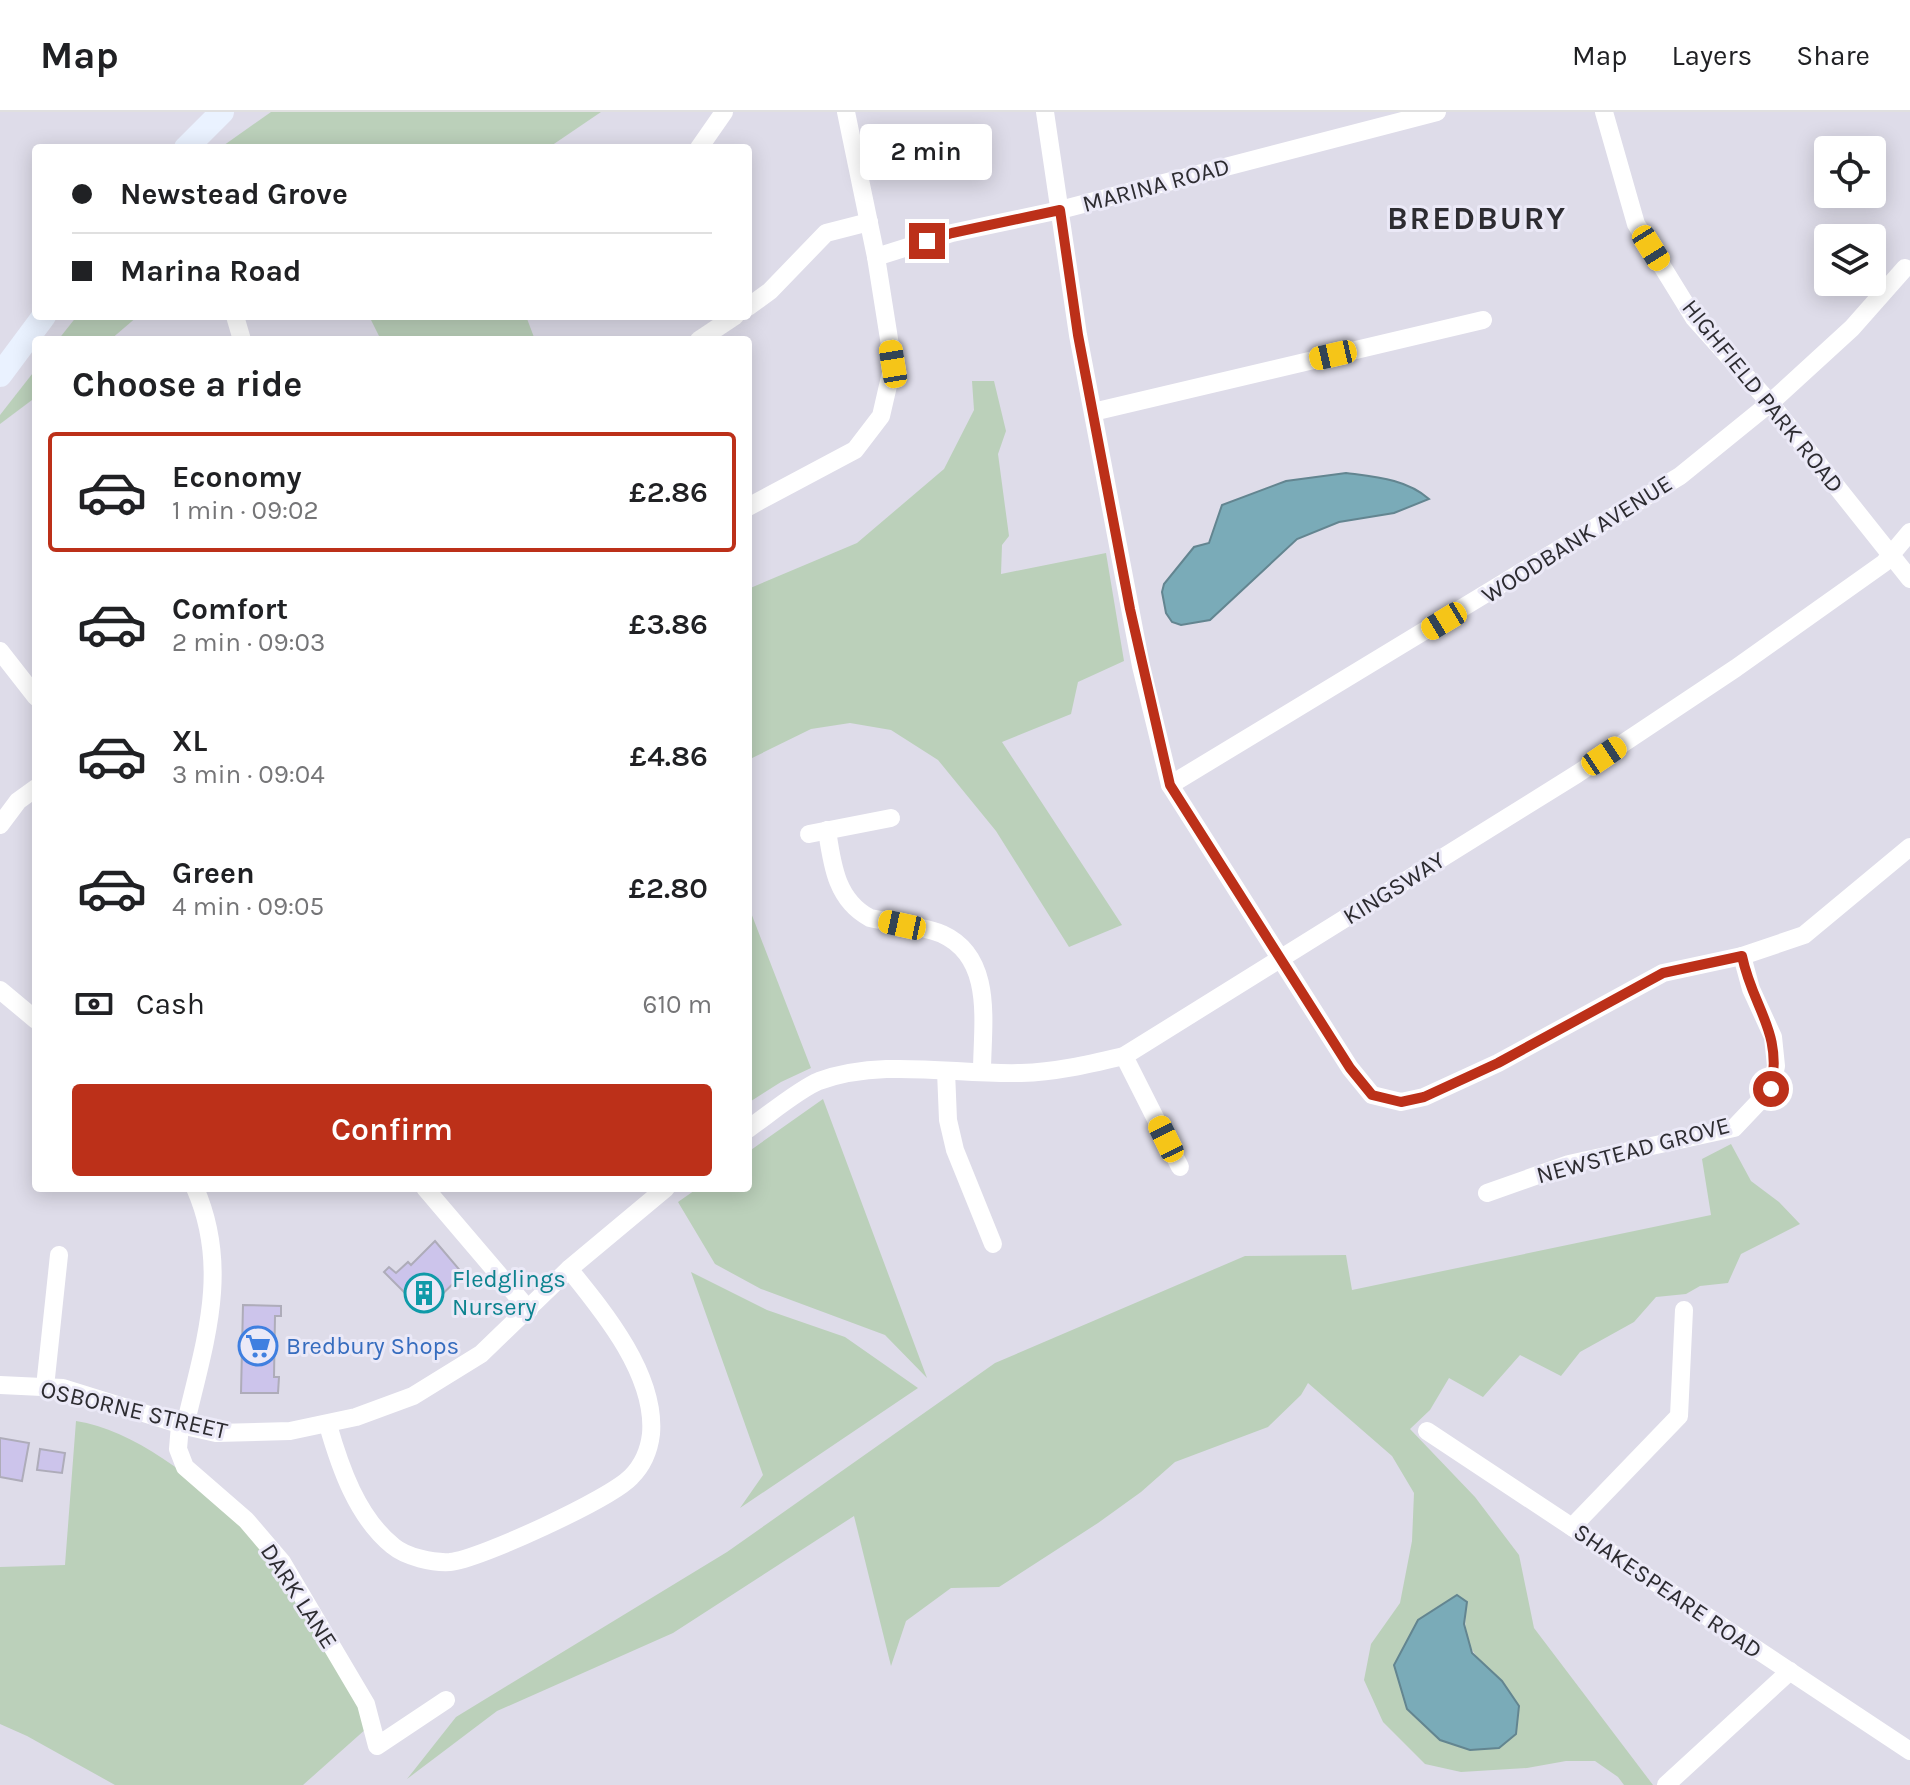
<!DOCTYPE html>
<html lang="en">
<head>
<meta charset="utf-8">
<style>
	:root { --surface:#fff; --page:#f6f6f6; --text:#202124; --muted:#757577; --line:#e0e0e0; --accent:#bc3019 }
	body { margin:0; font-family:Karla,sans-serif; background:var(--page); color:var(--text); height:100vh; display:flex; flex-direction:column; font-size:30px; white-space:nowrap }
	* { box-sizing:border-box; margin:0 }
	p { font-size:26px; color:var(--muted) }
	.icon { flex:none; width:44px; height:44px; fill:none; stroke:currentColor; stroke-width:2; stroke-linecap:round; stroke-linejoin:round }
	.map { position:relative; flex:1; overflow:hidden }
	.drawer { position:absolute; left:32px; top:224px; width:720px; height:856px; display:flex; flex-direction:column; background:var(--surface); border-radius:8px; box-shadow:0 4px 20px #0003 }
	.drawer>* { flex:none }
	.guide { position:absolute; left:32px; top:32px; width:720px; height:176px; border-radius:8px; box-shadow:0 4px 20px #0003; display:grid; align-content:center; height:176px; padding:0 40px; background:var(--surface) }
	.fabs { position:absolute; left:1814px; top:24px; display:grid; gap:16px }
	.fabs a { display:grid; place-items:center; width:72px; height:72px; border-radius:8px; background:var(--surface); box-shadow:0 4px 20px #0003; font-size:40px }
	.end { position:absolute; width:36px; height:36px; margin:-18px; border:10px solid #bc3019; background:#fff; box-shadow:0 0 0 4px #fff }
	.from { border-radius:50% }
	.bubble { position:absolute; height:56px; border-radius:8px; background:var(--surface); box-shadow:0 4px 20px #0003; font-size:26px; font-weight:600; line-height:56px; text-align:center }
	.car { position:absolute; width:24px; height:48px; margin:-24px -12px; border-radius:10px; box-shadow:0 0 6px 2px #0007; background:linear-gradient(#f5c518 24%,#345 0 40%,#f5c518 0 76%,#345 0 86%,#f5c518 0) }
	.guide b { display:flex; align-items:center; gap:28px; height:76px; font-size:30px }
	.guide b+b { border-top:2px solid var(--line) }
	.guide i { width:20px; height:20px; background:var(--text) }
	ul { padding:0; list-style:none }
	li { display:flex; align-items:center; gap:24px; height:120px; margin:0 16px 12px; padding:0 24px; border:4px solid transparent; border-radius:8px }
	li div { flex:1 }
	li b { display:block; font-size:30px }
	li em { font-style:normal; font-weight:600 }
	li.current { border-color:var(--accent) }
	li>.icon { width:72px; height:72px; stroke-width:1.5 }
	h2 { padding:0 40px; font-size:36px; line-height:96px }
	.pay { display:flex; align-items:center; gap:20px; height:88px; padding:0 40px; font-size:30px }
	.pay p { margin-inline-start:auto }
	.button { display:flex; gap:16px; margin-top:auto; padding:16px 40px }
	.button a { flex:1; height:92px; border-radius:8px; background:var(--accent); color:#fff; font-size:32px; font-weight:600; line-height:92px; text-align:center }
	header { display:flex; align-items:center; gap:48px; box-sizing:border-box; height:112px; padding:0 40px; background:var(--surface); border-bottom:2px solid var(--line) }
	header strong { font-size:38px }
	nav { display:flex; gap:44px; margin-inline-start:auto; font-size:28px }
	.map>svg:first-child { display:block }
	.green { fill:#bbd0ba; fill-rule:evenodd }
	.water { fill:#7aabb8; stroke:#638590; stroke-width:2 }
	.building { fill:#ccc4eb; stroke:#aeacb9; stroke-width:2 }
	.lines { fill:none; stroke-linecap:round; stroke-linejoin:round }
	.street { stroke:#fff; stroke-width:18 }
	.secondary { stroke:#eaf2ff; stroke-width:24 }
	.route { stroke:#bc3019; stroke-width:10 }
	.labels { text-anchor:middle; stroke-width:6; stroke-linejoin:round; paint-order:stroke }
	.street-label { font-size:24px; fill:#2d2c31; stroke:#ebe9f7 }
	.culture-label { font-size:24px; fill:#0d838f; stroke:#ebe9f7; text-anchor:start }
	.shop-label { font-size:24px; fill:#366cbe; stroke:#ebe9f7; text-anchor:start }
	.district-label { font-size:32px; font-weight:bold; letter-spacing:2px; fill:#2d2c31; stroke:#ebe9f7 }
</style>
</head>
<body>
<header>
<strong>Map</strong>
<nav><a>Map</a><a>Layers</a><a>Share</a></nav>
</header>
<div class="map">
<svg width="1910" height="1673" viewBox="0 0 1910 1673">
	<rect width="100%" height="100%" fill="#dedce9"/>
	<!-- green -->
	<g class="green">
		<path d="M271,0H601L548,36H220Z"/>
		<path d="M77,204H138L110,228H58Z"/>
		<path d="M369,204H526L535,228H381Z"/>
		<path d="M36,257V285L0,312V303Z"/>
		<path d="M972,269H994L1006,319L998,342L1009,424L1002,433L1001,462L1106,441L1124,549L1078,570L1071,602L1002,630L1122,813L1069,835L996,719L938,648L891,618L850,611L811,617L748,648V477L857,431L944,357L974,298Z"/>
		<path d="M748,793L811,956L781,970L748,991Z"/>
		<path d="M823,987L826,995L927,1266L885,1223L761,1177L715,1152L678,1090L698,1076H748V1040Z"/>
		<path d="M1731,1032L1751,1069L1779,1090L1800,1112L1741,1142L1728,1171L1700,1174L1686,1182L1656,1185L1634,1210L1580,1240L1561,1264L1520,1243L1483,1285L1449,1266L1430,1298L1410,1317L1475,1385L1519,1443L1534,1516L1653,1673H1624L1618,1665L1595,1649H1566L1527,1656L1461,1660L1425,1652L1383,1610L1364,1568L1371,1532L1400,1491L1412,1429L1414,1381L1392,1344L1308,1271L1301,1283L1268,1315L1175,1350L1141,1380L1098,1411L999,1475L951,1476L906,1509L891,1554L854,1404L673,1521L497,1599L407,1667L456,1605L727,1440L995,1251L1245,1144L1346,1143L1352,1178L1711,1103L1702,1047ZM1467,1490C1461,1534 1471,1540 1502,1569L1407,1597L1394,1553L1418,1508Z"/>
		<path d="M691,1160L767,1198L845,1225L918,1276L740,1396L763,1363Z"/>
		<path d="M76,1309C147,1320 231,1393 271,1451C284,1469 294,1490 307,1509C317,1524 331,1537 339,1553C349,1574 358,1595 367,1616L303,1673H115L27,1624L0,1612V1455L65,1453Z"/>
	</g>
	<!-- water -->
	<g class="water">
		<path d="M1346,361C1376,365 1406,367 1429,387L1394,401L1339,410L1297,427L1210,508L1181,513L1172,510L1166,501L1162,480L1164,472L1194,435L1209,431L1222,393L1286,369Z"/>
		<path d="M1457,1483L1467,1490L1464,1512L1472,1541L1502,1569L1519,1594L1516,1622L1499,1636L1470,1638L1440,1628L1407,1597L1394,1553L1418,1508Z"/>
	</g>
	<!-- building -->
	<g class="building">
		<path d="M435,1129L463,1162L424,1200L384,1160L389,1155L396,1161L408,1150L411,1153Z"/>
		<path d="M243,1193L281,1194V1204H275L274,1265H279L278,1281H241Z"/>
		<path d="M0,1326L29,1331L22,1369L0,1365Z"/>
		<path d="M40,1337L65,1341L62,1361L37,1358Z"/>
	</g>
	<g class="lines">
		<!-- street -->
		<g class="street">
			<path d="M1045,0L1078,223L1141,554L1170,673L1350,956L1372,983L1401,990L1424,985L1498,951L1663,861L1742,844L1804,823L1910,735"/>
			<path d="M1604,0L1636,112L1694,206L1770,291L1910,467"/>
			<path d="M699,36L724,0"/>
			<path d="M876,145L952,121L1060,98L1437,0"/>
			<path d="M748,195L770,179L826,121L869,110"/>
			<path d="M235,204L242,228"/>
			<path d="M699,228L735,204"/>
			<path d="M1093,300L1483,208"/>
			<path d="M748,395L855,338L881,304L893,252L876,145L846,0"/>
			<path d="M0,539L36,585"/>
			<path d="M1170,673L1680,364L1770,291L1852,216L1905,156"/>
			<path d="M0,713L18,689L36,676"/>
			<path d="M827,718C832,752 836,788 870,806C892,811 920,813 942,822C995,846 982,913 982,960"/>
			<path d="M809,722L891,706"/>
			<path d="M0,878L36,908"/>
			<path d="M1124,944L1180,1055"/>
			<path d="M946,959L948,1008L955,1038L993,1132"/>
			<path d="M748,1017C767,1004 799,977 819,969C883,946 955,963 1021,961C1057,960 1090,952 1124,944L1577,662L1736,556L1884,451L1910,420"/>
			<path d="M425,1076L529,1198"/>
			<path d="M1487,1081L1569,1052L1734,1016L1771,977L1776,954L1773,925L1751,877L1742,844"/>
			<path d="M0,1273L63,1276L185,1314L216,1321L290,1319L356,1305L413,1284L481,1242L569,1157L666,1076"/>
			<path d="M45,1275L59,1143"/>
			<path d="M180,1313L178,1337L185,1355L246,1408L282,1450L366,1592L377,1634L446,1588"/>
			<path d="M328,1313C340,1355 357,1405 393,1434C406,1445 433,1451 450,1450C480,1447 610,1387 631,1365C642,1354 649,1339 651,1322C656,1263 604,1200 569,1157"/>
			<path d="M185,1314C204,1232 231,1158 195,1076"/>
			<path d="M1427,1319L1910,1639"/>
			<path d="M1572,1415L1679,1304L1684,1198"/>
			<path d="M1666,1673L1790,1559"/>
		</g>
		<!-- secondary -->
		<g class="secondary">
			<path d="M186,36L222,0"/>
			<path d="M0,263L44,204"/>
		</g>
	</g>
	<g class="lines">
		<!-- route -->
		<path class="route" d="M927,129L952,121L1060,98L1078,223L1130,497L1170,673L1350,956L1372,983L1401,990L1424,985L1498,951L1663,861L1742,844C1753,897 1783,919 1771,977"/>
	</g>
	<!-- icons -->
	<defs>
		<symbol id="building-ring" viewBox="-11 -11 22 22"><circle r="9.5" fill="#ebe9f7" stroke="#0f9aa8" stroke-width="1.5"/><path d="M-4-6H4V6H1V3H-1V6H-4ZM-2.5-4.3h1.7v1.8h-1.7ZM.8-4.3h1.7v1.8H.8ZM-2.5-1h1.7V.8h-1.7ZM.8-1h1.7V.8H.8Z" fill="#0f9aa8"/></symbol>
		<symbol id="supermarket-ring" viewBox="-11 -11 22 22"><circle r="9.5" fill="#ebe9f7" stroke="#3f7fe0" stroke-width="1.5"/><path d="M-6-5.5h2.5l.6 2H6L4.5 2H-2.5L-4.4-4H-6ZM-1.5 3.2a1.3 1.3 0 1 0 .1 0ZM3 3.2a1.3 1.3 0 1 0 .1 0Z" fill="#3f7fe0"/></symbol>
	</defs>
	<g fill-rule="evenodd">
		<use href="#building-ring" x="402" y="1159" width="44" height="44"/>
		<use href="#supermarket-ring" x="236" y="1212" width="44" height="44"/>
	</g>
	<g class="labels">
		<!-- street labels -->
		<g class="street-label">
			<text transform="translate(1156 73) rotate(-15)" y="8">MARINA ROAD</text>
			<text transform="translate(1763 284) rotate(51)" y="8">HIGHFIELD PARK ROAD</text>
			<text transform="translate(1577 427) rotate(-32)" y="8">WOODBANK AVENUE</text>
			<text transform="translate(1394 776) rotate(-32)" y="8">KINGSWAY</text>
			<text transform="translate(1633 1038) rotate(-15)" y="8">NEWSTEAD GROVE</text>
			<text transform="translate(134 1298) rotate(13)" y="8">OSBORNE STREET</text>
			<text transform="translate(1668 1479) rotate(34)" y="8">SHAKESPEARE ROAD</text>
			<text transform="translate(299 1484) rotate(57)" y="8">DARK LANE</text>
		</g>
		<!-- culture labels -->
		<g class="culture-label">
			<text x="452" y="1175">Fledglings<tspan x="452" dy="28">Nursery</tspan></text>
		</g>
		<!-- shop labels -->
		<g class="shop-label">
			<text x="286" y="1242">Bredbury Shops</text>
		</g>
		<!-- district labels -->
		<g class="district-label">
			<text x="1477" y="117">BREDBURY</text>
		</g>
	</g>
</svg>
<div class="fabs">
<a><svg class="icon" aria-label="locate" viewBox="0 0 24 24"><circle cx="12" cy="12" r="6"/><path d="M12 2v4M12 18v4M2 12h4M18 12h4"/></svg></a>
<a><svg class="icon" aria-label="layers" viewBox="0 0 24 24"><path d="M12 4l9 5-9 5-9-5zM3 14l9 5 9-5"/></svg></a>
</div>
<i class="end from" style="left:1771px;top:977px"></i>
<i class="end" style="left:927px;top:129px"></i>
<div class="bubble" style="left:860px;top:12px;width:132px">2 min</div>
<i class="car" style="left:1651px;top:136px;rotate:148deg"></i>
<i class="car" style="left:1333px;top:243px;rotate:257deg"></i>
<i class="car" style="left:893px;top:252px;rotate:351deg"></i>
<i class="car" style="left:1444px;top:509px;rotate:239deg"></i>
<i class="car" style="left:1604px;top:644px;rotate:56deg"></i>
<i class="car" style="left:902px;top:813px;rotate:282deg"></i>
<i class="car" style="left:1166px;top:1027px;rotate:334deg"></i>
<div class="guide">
<b><i class="from"></i>Newstead Grove</b>
<b><i></i>Marina Road</b>
</div>
<section class="drawer">
<h2>Choose a ride</h2>
<ul>
<li class="current"><svg class="icon" aria-label="car" viewBox="0 0 24 24"><path d="M5 17H2v-5l4-1 3-4h7l3 4 3 1v5h-3M9 17h6M6 11h13"/><circle cx="7" cy="17" r="2"/><circle cx="17" cy="17" r="2"/></svg><div><b>Economy</b><p>1 min · 09:02</p></div><em>£2.86</em></li>
<li><svg class="icon" aria-label="car" viewBox="0 0 24 24"><path d="M5 17H2v-5l4-1 3-4h7l3 4 3 1v5h-3M9 17h6M6 11h13"/><circle cx="7" cy="17" r="2"/><circle cx="17" cy="17" r="2"/></svg><div><b>Comfort</b><p>2 min · 09:03</p></div><em>£3.86</em></li>
<li><svg class="icon" aria-label="car" viewBox="0 0 24 24"><path d="M5 17H2v-5l4-1 3-4h7l3 4 3 1v5h-3M9 17h6M6 11h13"/><circle cx="7" cy="17" r="2"/><circle cx="17" cy="17" r="2"/></svg><div><b>XL</b><p>3 min · 09:04</p></div><em>£4.86</em></li>
<li><svg class="icon" aria-label="car" viewBox="0 0 24 24"><path d="M5 17H2v-5l4-1 3-4h7l3 4 3 1v5h-3M9 17h6M6 11h13"/><circle cx="7" cy="17" r="2"/><circle cx="17" cy="17" r="2"/></svg><div><b>Green</b><p>4 min · 09:05</p></div><em>£2.80</em></li>
</ul>
<div class="pay"><svg class="icon" aria-label="cash" viewBox="0 0 24 24"><path d="M3 7h18v10H3z"/><circle cx="12" cy="12" r="2"/></svg>Cash<p>610 m</p></div>
<div class="button"><a>Confirm</a></div>
</section>
</div>
</body>
</html>
